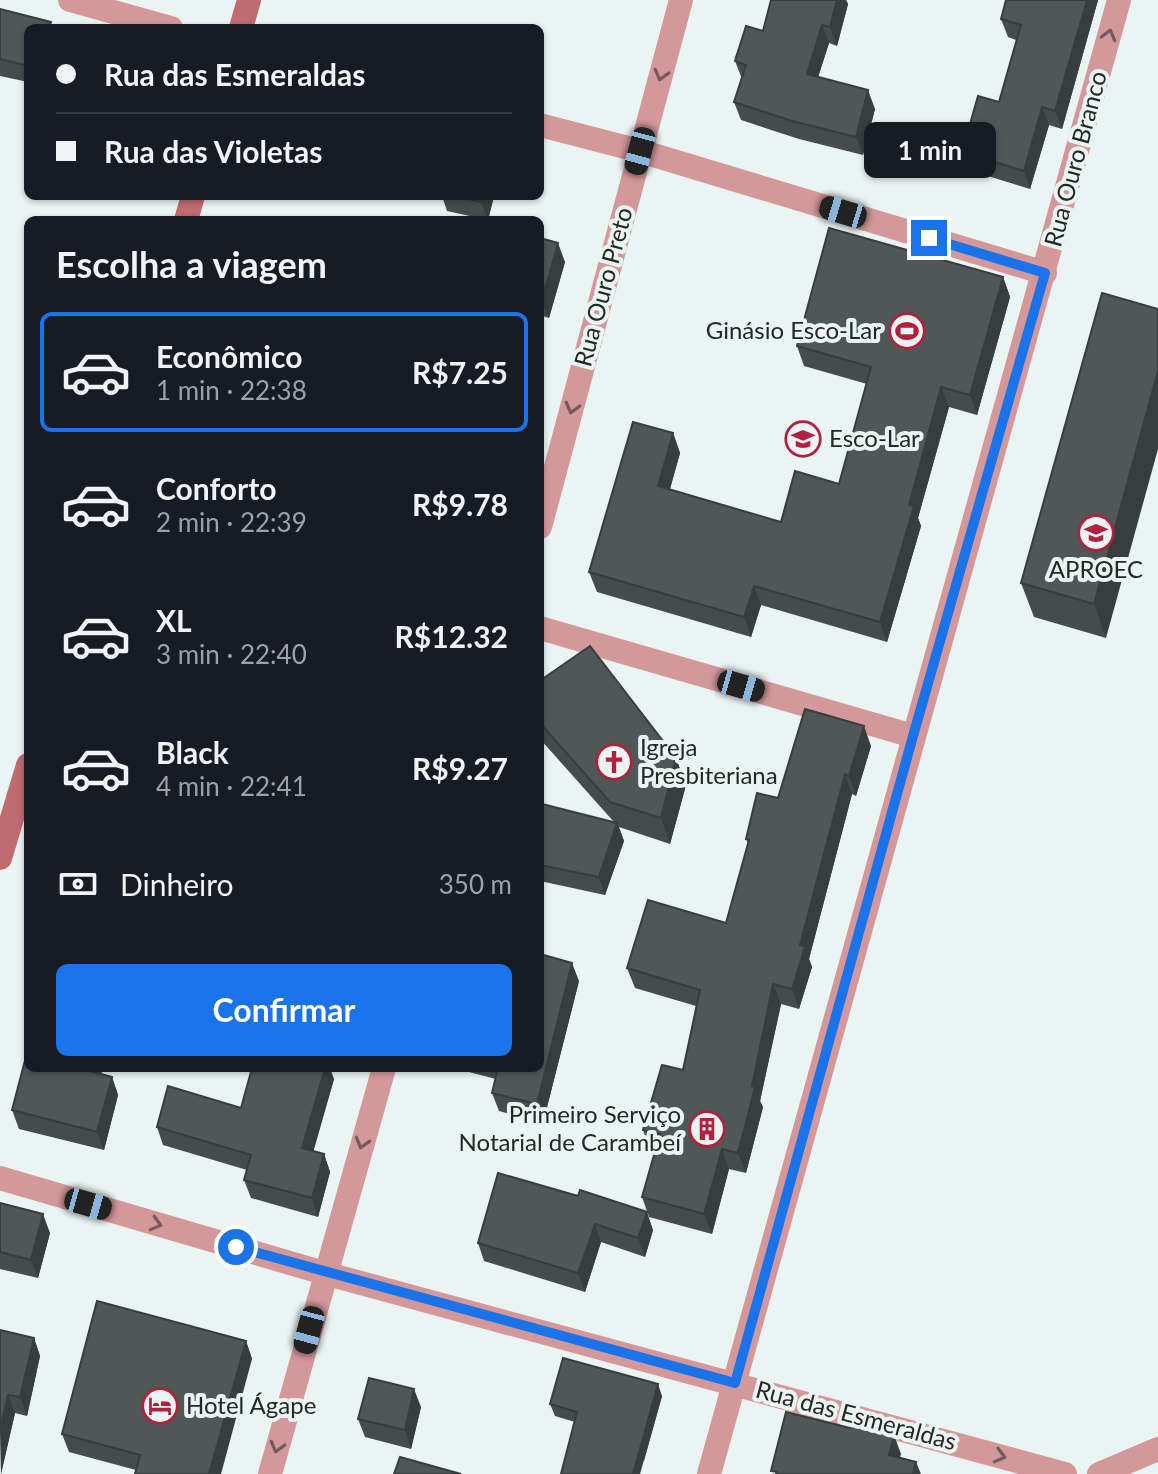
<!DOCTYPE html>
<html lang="pt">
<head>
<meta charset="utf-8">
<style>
	:root { --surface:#171b24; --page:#242831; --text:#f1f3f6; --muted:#9ea1a6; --line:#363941; --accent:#1a73e8 }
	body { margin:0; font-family:Lato,sans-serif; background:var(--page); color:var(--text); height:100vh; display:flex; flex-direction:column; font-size:30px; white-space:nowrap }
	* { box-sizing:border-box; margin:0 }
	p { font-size:26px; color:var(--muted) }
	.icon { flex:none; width:44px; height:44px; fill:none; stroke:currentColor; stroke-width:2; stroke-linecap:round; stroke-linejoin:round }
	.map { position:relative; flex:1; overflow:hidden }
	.drawer { position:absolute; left:24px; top:216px; width:520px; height:856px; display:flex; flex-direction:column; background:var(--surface); border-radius:12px; box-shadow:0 2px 6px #0004 }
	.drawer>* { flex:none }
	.guide { position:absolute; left:24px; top:24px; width:520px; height:176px; border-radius:12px; box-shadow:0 2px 6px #0004; display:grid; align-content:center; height:176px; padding:0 32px; background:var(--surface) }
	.end { position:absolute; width:36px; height:36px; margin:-18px; border:10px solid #1a73e8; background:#fff; box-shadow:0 0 0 4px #fff }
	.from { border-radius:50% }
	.bubble { position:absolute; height:56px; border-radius:12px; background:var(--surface); box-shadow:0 2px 6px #0004; font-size:26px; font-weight:700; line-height:56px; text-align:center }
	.car { position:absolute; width:24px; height:48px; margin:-24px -12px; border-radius:10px; box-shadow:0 0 6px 2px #0007; background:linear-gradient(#222 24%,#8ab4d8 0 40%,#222 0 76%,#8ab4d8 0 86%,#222 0) }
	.guide b { display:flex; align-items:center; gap:28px; height:76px; font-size:30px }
	.guide b+b { border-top:2px solid var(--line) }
	.guide i { width:20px; height:20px; background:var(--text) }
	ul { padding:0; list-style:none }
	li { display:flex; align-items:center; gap:24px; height:120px; margin:0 16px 12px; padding:0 16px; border:4px solid transparent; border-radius:12px }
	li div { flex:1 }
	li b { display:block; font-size:30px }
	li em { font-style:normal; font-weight:700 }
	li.on { border-color:var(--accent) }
	li>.icon { width:72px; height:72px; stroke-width:1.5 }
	h2 { padding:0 32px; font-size:36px; line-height:96px }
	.pay { display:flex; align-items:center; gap:20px; height:88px; padding:0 32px; font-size:30px }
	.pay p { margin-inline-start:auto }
	.action { display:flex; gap:16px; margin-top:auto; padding:16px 32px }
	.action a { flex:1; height:92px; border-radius:12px; background:var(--accent); color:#fff; font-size:32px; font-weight:700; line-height:92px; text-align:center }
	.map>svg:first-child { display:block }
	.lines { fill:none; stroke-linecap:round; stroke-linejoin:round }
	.street { stroke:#d4989b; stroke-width:24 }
	.secondary { stroke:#c06a71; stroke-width:24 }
	.wall { fill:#454c4b }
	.shaded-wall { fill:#383e3d }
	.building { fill:#505857; stroke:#383e3d; stroke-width:2 }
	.oneway { stroke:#735a5b }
	.route { stroke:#1a73e8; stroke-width:10 }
	.labels { text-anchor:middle; stroke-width:8; stroke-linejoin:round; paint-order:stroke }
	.street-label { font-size:24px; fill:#242827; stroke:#eaf4f2 }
	.poi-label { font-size:24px; fill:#242827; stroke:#eaf4f2; text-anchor:start }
</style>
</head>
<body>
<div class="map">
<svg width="1158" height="1474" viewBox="0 0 1158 1474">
	<rect width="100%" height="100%" fill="#eaf4f2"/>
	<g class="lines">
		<!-- street -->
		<g class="street">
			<path d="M70,0L171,28"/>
			<path d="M540,125L640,151L1045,273"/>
			<path d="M540,527L681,0"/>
			<path d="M540,628L913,736"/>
			<path d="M0,1178L324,1273L1065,1474"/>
			<path d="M270,1474L384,1068"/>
			<path d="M709,1474L1119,0"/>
			<path d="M1099,1474L1158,1449"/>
		</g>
		<!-- secondary -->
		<g class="secondary">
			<path d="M241,28L249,0"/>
			<path d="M186,220L193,196"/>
			<path d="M0,858L28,765"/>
		</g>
	</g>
	<!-- wall -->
	<g class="wall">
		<path d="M771,0H846L848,4L837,46L829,43L818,77L875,109L863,155L799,139L741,120L734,102L742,79L735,61L763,31Z"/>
		<path d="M1098,0L1062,129L1049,125L1030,189L968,170L962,152L999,102L1016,40L1008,37L1001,19Z"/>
		<path d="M0,9L28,28V82L0,76Z"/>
		<path d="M442,196H494L488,220L447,211Z"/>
		<path d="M540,238L565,262L549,318L543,316L540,327Z"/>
		<path d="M1003,277L1010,297L977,415L949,407L918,518L921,526L887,642L761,605L751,637L597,592L589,572L673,433L680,453L670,489L781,522L839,484L867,384L804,366L797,346Z"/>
		<path d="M1102,293L1106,638L1034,617L1021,583Z"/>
		<path d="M540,686L676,758L686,785L670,844L619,827L624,841L605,895L540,881V812L614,822L540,739Z"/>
		<path d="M871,746L856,796L852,794L809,959L812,967L799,1009L781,1004L760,1101L763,1107L746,1173L729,1169L712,1234L649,1217L642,1197L655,1151L650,1150L643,1130L683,1070L696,1006L635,988L627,968L726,923L748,843L746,839L778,798Z"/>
		<path d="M579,981L543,1123L499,1111L492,1093L496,1079L465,1071L464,1068H540Z"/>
		<path d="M28,1068H103L101,1074L112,1077L118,1095L104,1150L19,1129L12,1110Z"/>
		<path d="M334,1079L313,1151L324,1154L330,1172L318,1217L251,1198L244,1180L247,1170L163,1145L157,1127L241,1108Z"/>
		<path d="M498,1173L653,1230L645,1257L601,1242L585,1292L484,1261L478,1243Z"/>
		<path d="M0,1203L50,1233L38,1278L0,1269Z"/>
		<path d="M0,1330L34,1338L40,1356L27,1416L15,1413L1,1474Z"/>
		<path d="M246,1341L252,1359L136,1470L69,1452L62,1434Z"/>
		<path d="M662,1396L644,1461L575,1422L555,1416L550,1404Z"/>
		<path d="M421,1407L411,1449L365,1437L358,1419Z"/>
	</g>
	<!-- shaded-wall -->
	<g class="shaded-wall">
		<path d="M837,0H846L848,4L837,46L830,27Z"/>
		<path d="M1087,0H1098L1062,129L1055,111Z"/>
		<path d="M822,25L829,43L813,93L807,74Z"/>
		<path d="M868,90L875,109L863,155L856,137Z"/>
		<path d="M1042,107L1049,125L1030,189L1024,171Z"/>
		<path d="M483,196H494L488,220L481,202Z"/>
		<path d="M558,243L565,262L549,318L542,300Z"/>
		<path d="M1003,277L1010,297L977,415L970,395Z"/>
		<path d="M540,309L543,316L540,327Z"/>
		<path d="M1158,371V449L1106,638L1094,604Z"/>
		<path d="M941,387L949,407L918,518L921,526L887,642L880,622L909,505Z"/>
		<path d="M673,433L680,453L665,506L658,486Z"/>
		<path d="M754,586L761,605L751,637L744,617Z"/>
		<path d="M864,726L871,746L856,796L849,776Z"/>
		<path d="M676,758L686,785L670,844L661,818Z"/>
		<path d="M845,774L852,794L809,959L812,967L799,1009L792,989L800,945Z"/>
		<path d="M617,823L624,841L605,895L599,877Z"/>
		<path d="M572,963L579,981L543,1123L537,1104Z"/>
		<path d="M773,984L781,1004L760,1101L763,1107L746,1173L738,1153Z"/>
		<path d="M91,1068H103L97,1089L90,1071Z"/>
		<path d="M323,1068H330L334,1079L309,1167L302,1148Z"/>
		<path d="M112,1077L118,1095L104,1150L97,1132Z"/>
		<path d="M722,1149L729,1169L712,1234L704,1214Z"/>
		<path d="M324,1154L330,1172L318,1217L312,1198Z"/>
		<path d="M647,1212L653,1230L645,1257L638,1238Z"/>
		<path d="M43,1214L50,1233L38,1278L31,1260Z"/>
		<path d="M595,1224L601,1242L585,1292L578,1273Z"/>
		<path d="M34,1338L40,1356L27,1416L20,1397Z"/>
		<path d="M246,1341L252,1359L221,1474H209Z"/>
		<path d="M658,1384L662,1396L640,1474H633Z"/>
		<path d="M414,1389L421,1407L411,1449L405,1430Z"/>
		<path d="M8,1395L15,1413L1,1474L0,1430Z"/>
		<path d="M894,1435L901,1454L896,1473L889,1455Z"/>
		<path d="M916,1462L921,1474H913Z"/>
	</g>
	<!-- building -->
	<g class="building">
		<path d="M771,0H837L830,27L822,25L807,74L868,90L856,137L792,121L734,102L746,65L735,61L746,26L763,31Z"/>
		<path d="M1006,0H1087L1055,111L1042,107L1024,171L962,152L978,96L999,102L1021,25L1001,19Z"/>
		<path d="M0,9L51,22L50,25L60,28H28V66L0,59Z"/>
		<path d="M455,196H483L481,202Z"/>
		<path d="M829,228L1003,277L970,395L941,387L909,505L914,506L880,622L754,586L744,617L589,572L633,422L673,433L658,486L781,522L795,471L839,484L871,367L797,346Z"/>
		<path d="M540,238L558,243L542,300L540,299Z"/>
		<path d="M1102,293L1158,309V371L1094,604L1021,583Z"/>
		<path d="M590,646L676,758L661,818L610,802L540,723V686L544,678Z"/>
		<path d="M805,709L864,726L849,776L845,774L800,945L805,947L792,989L773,984L752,1086L755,1087L738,1153L722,1149L704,1214L642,1197L660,1134L643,1130L662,1065L683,1070L700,990L627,968L648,900L726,923L749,840L746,839L757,793L778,798Z"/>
		<path d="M542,804L617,823L599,877L540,865V812Z"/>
		<path d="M540,954L572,963L537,1104L492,1093L498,1068H540Z"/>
		<path d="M28,1049V1068H91L90,1071L112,1077L97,1132L12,1110Z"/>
		<path d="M252,1068H325L302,1148L324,1154L312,1198L244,1180L251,1155L157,1127L168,1086L241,1108Z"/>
		<path d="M498,1173L578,1196L580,1190L647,1212L638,1238L595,1224L578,1273L478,1243Z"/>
		<path d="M0,1203L43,1214L31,1260L0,1252Z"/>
		<path d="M97,1301L246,1341L209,1474H135L140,1455L62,1434Z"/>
		<path d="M0,1330L34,1338L20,1397L8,1395L0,1430Z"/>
		<path d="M563,1358L658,1384L633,1474H561L577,1412L550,1404Z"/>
		<path d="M369,1378L414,1389L405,1430L358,1419Z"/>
		<path d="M786,1412L850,1428L851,1424L894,1435L889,1455L916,1462L913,1474H776L777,1472L771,1471Z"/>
		<path d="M400,1457L461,1474H394Z"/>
	</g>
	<!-- one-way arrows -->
	<defs><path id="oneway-chevron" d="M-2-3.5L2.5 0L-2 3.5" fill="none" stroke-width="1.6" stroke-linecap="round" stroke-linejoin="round" transform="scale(2)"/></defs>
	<g class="oneway">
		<use href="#oneway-chevron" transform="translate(1109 35) rotate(-75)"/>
		<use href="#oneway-chevron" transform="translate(661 75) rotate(105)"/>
		<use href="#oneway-chevron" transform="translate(572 408) rotate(105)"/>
		<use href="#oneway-chevron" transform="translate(362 1143) rotate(106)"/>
		<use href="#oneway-chevron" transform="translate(156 1224) rotate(16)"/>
		<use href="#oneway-chevron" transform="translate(277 1447) rotate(105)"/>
		<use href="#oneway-chevron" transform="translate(1000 1456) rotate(15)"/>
	</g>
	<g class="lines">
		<!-- route -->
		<path class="route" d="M236,1247L735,1383L913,736L1045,273L929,238"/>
	</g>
	<!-- icons -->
	<defs>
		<symbol id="stadium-ring" viewBox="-11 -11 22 22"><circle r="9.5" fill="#eaf4f2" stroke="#b21f3f" stroke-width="1.5"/><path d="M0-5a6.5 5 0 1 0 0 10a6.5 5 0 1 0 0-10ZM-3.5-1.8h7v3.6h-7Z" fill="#b21f3f"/></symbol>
		<symbol id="school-ring" viewBox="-11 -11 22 22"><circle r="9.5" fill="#eaf4f2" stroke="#b21f3f" stroke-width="1.5"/><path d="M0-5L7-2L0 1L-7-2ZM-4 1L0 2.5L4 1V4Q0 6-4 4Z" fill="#b21f3f"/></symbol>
		<symbol id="church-ring" viewBox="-11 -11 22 22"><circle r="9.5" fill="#eaf4f2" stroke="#b21f3f" stroke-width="1.5"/><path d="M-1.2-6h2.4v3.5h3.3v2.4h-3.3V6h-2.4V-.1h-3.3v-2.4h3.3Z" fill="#b21f3f"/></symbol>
		<symbol id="building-ring" viewBox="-11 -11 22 22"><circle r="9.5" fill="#eaf4f2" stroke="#b21f3f" stroke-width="1.5"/><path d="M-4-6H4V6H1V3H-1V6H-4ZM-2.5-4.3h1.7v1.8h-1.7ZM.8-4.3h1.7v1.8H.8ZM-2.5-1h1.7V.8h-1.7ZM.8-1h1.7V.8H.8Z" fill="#b21f3f"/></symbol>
		<symbol id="hotel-ring" viewBox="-11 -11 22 22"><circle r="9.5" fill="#eaf4f2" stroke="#b21f3f" stroke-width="1.5"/><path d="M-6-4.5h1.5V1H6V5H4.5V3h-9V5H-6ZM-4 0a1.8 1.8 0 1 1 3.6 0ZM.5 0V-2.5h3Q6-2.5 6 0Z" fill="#b21f3f"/></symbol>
	</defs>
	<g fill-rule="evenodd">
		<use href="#stadium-ring" x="887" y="311" width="40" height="40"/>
		<use href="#school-ring" x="783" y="419" width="40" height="40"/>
		<use href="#school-ring" x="1076" y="513" width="40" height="40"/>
		<use href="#church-ring" x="594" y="742" width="40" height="40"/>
		<use href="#building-ring" x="687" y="1109" width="40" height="40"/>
		<use href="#hotel-ring" x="140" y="1386" width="40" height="40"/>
	</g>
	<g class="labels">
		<!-- street labels -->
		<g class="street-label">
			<text transform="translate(1076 159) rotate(-75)" y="8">Rua Ouro Branco</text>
			<text transform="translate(604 287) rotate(-75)" y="8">Rua Ouro Preto</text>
			<text transform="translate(856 1416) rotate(15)" y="8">Rua das Esmeraldas</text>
		</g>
		<!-- poi labels -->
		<g class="poi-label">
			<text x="881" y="339" text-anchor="end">Ginásio Esco-Lar</text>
			<text x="829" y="447">Esco-Lar</text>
			<text x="1096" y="578" text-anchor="middle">APROEC</text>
			<text x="640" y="756">Igreja<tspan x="640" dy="28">Presbiteriana</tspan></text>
			<text x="681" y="1123" text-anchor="end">Primeiro Serviço<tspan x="681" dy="28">Notarial de Carambeí</tspan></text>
			<text x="186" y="1414">Hotel Ágape</text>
		</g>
	</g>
</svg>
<i class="end from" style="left:236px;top:1247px"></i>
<i class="end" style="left:929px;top:238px"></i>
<div class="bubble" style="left:864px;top:122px;width:132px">1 min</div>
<i class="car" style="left:640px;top:151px;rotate:195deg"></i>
<i class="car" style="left:843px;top:212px;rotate:287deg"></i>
<i class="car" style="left:741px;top:686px;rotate:106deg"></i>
<i class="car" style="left:88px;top:1204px;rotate:106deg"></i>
<i class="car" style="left:309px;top:1330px;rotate:195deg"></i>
<div class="guide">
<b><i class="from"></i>Rua das Esmeraldas</b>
<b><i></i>Rua das Violetas</b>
</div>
<section class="drawer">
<h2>Escolha a viagem</h2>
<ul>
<li class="on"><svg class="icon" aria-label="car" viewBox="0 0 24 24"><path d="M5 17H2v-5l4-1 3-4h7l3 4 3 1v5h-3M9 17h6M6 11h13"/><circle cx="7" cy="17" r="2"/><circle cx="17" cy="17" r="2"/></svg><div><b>Econômico</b><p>1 min · 22:38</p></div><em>R$7.25</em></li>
<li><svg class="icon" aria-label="car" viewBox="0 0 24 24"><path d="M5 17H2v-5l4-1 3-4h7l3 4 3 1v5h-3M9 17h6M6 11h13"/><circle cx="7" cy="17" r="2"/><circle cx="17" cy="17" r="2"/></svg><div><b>Conforto</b><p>2 min · 22:39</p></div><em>R$9.78</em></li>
<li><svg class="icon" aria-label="car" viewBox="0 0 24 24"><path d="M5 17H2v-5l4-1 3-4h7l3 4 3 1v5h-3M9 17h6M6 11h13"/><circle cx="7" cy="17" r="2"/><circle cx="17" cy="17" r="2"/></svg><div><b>XL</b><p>3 min · 22:40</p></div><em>R$12.32</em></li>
<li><svg class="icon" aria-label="car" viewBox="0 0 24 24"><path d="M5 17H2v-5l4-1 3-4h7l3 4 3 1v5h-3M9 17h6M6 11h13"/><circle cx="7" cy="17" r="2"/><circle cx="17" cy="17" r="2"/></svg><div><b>Black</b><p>4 min · 22:41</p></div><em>R$9.27</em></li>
</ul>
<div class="pay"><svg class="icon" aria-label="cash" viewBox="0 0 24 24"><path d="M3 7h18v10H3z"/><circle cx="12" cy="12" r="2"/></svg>Dinheiro<p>350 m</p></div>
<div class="action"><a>Confirmar</a></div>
</section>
</div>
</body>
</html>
